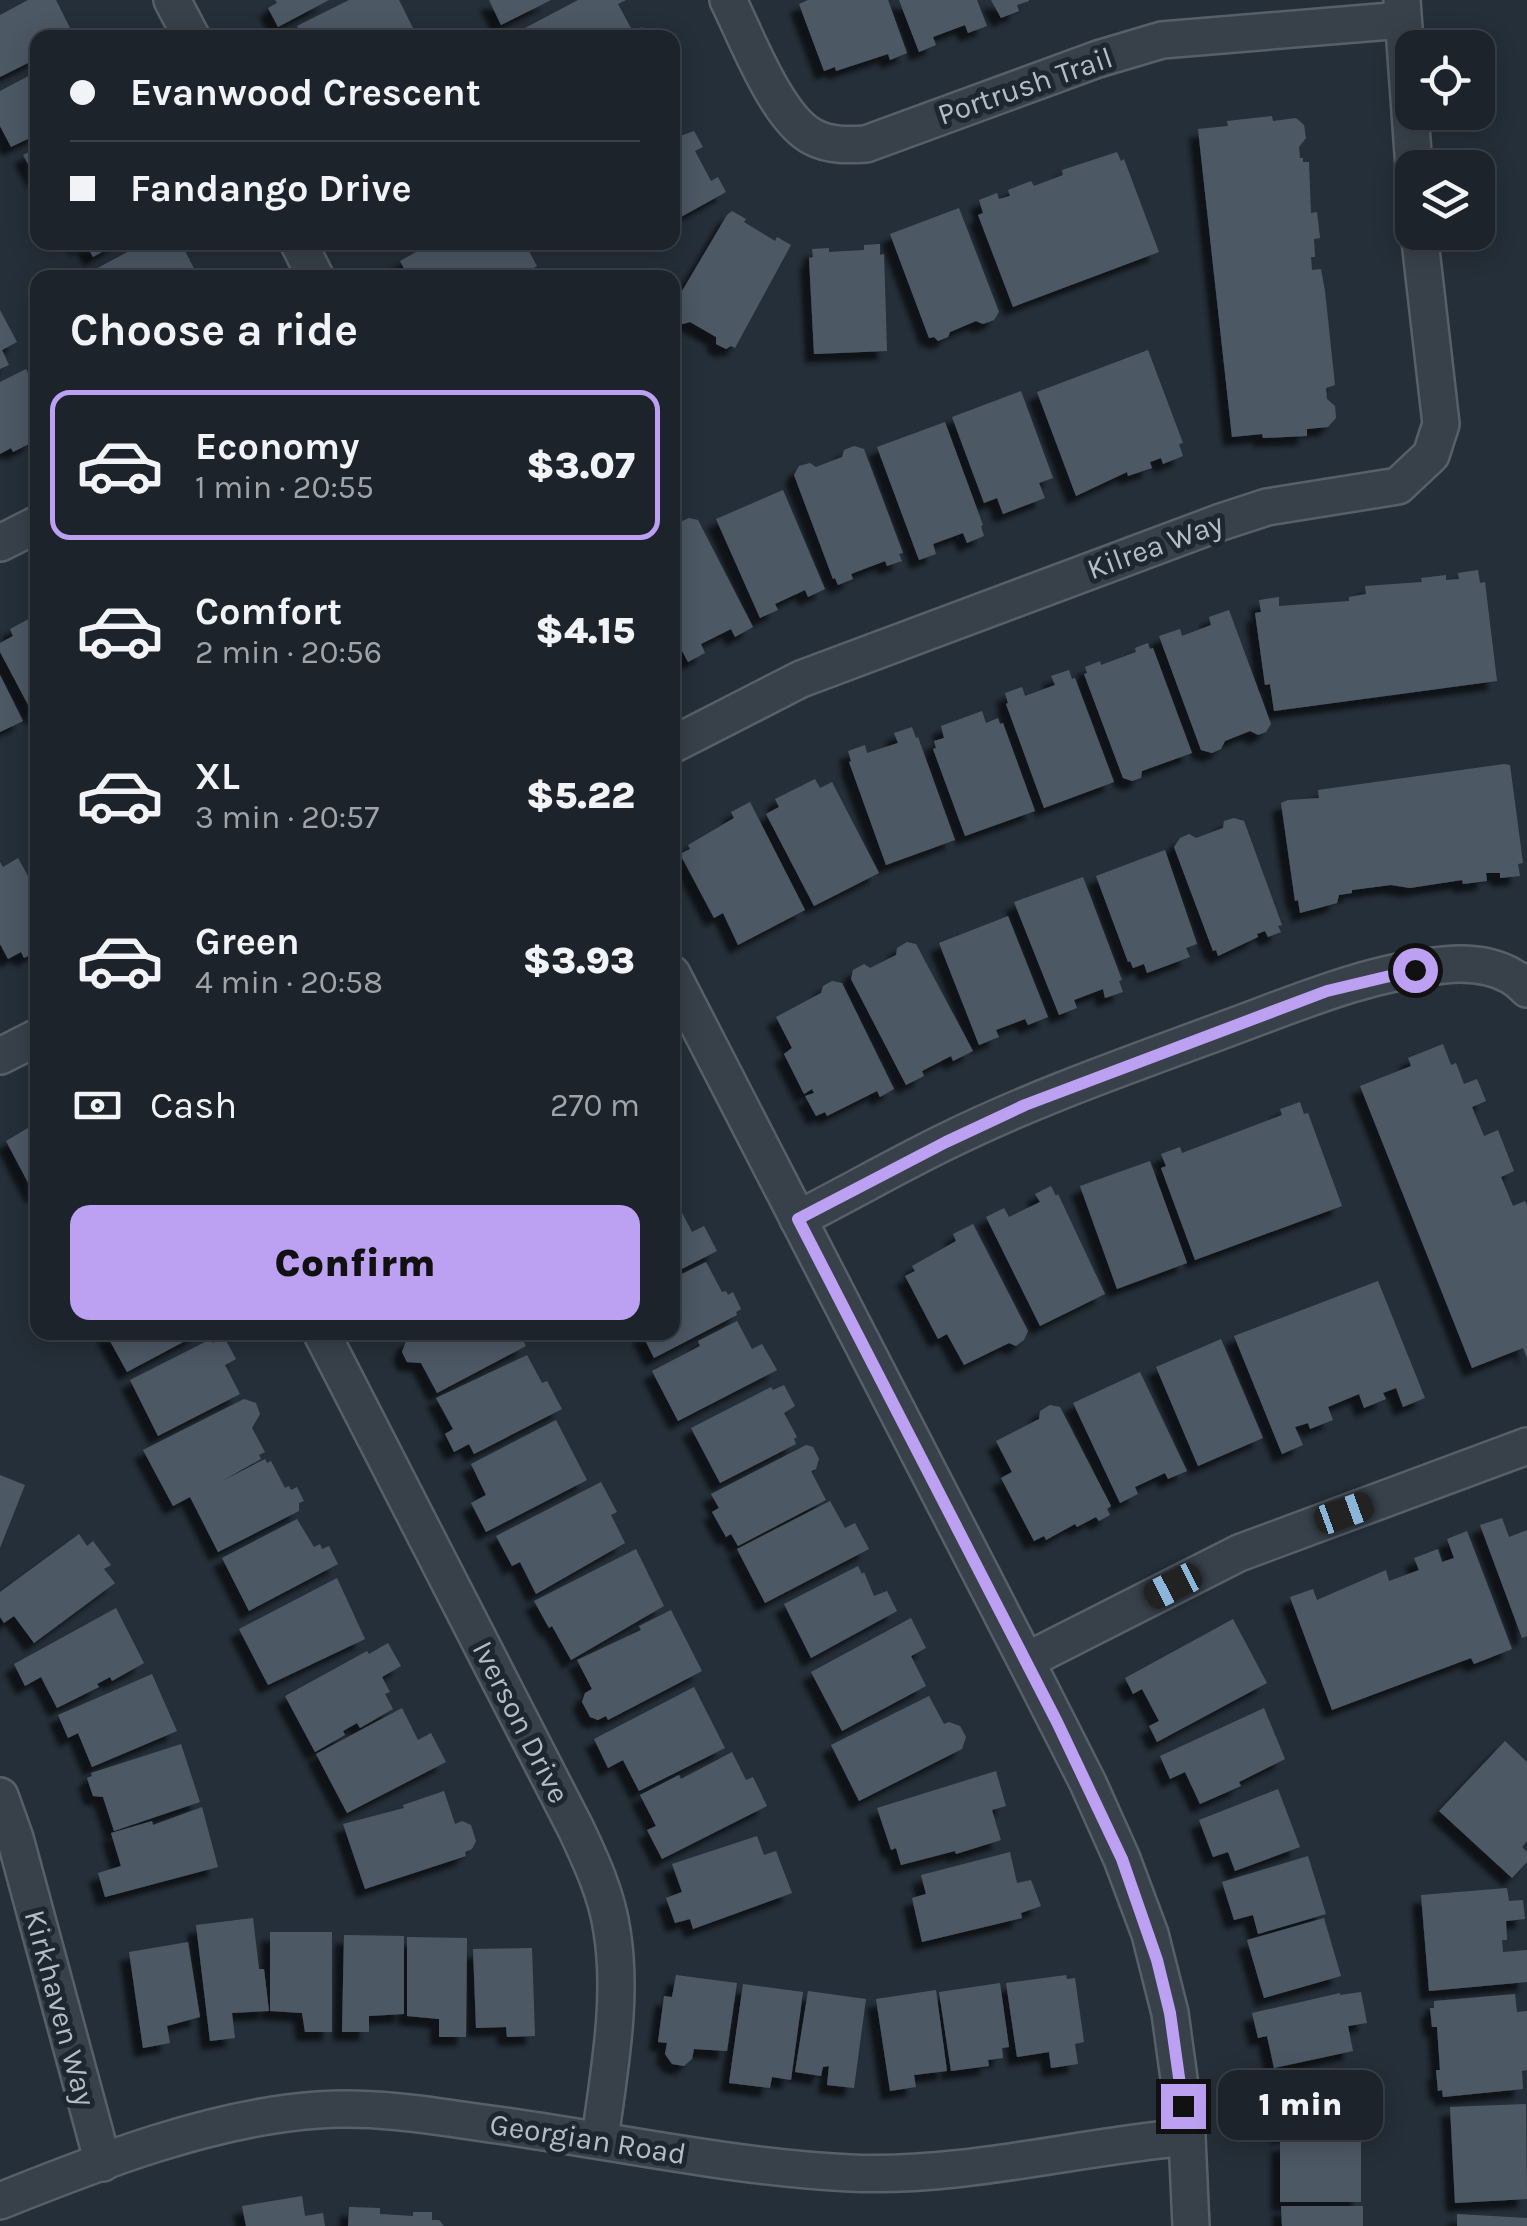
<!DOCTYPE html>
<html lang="en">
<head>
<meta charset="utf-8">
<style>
	:root { --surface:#1c232b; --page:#252b33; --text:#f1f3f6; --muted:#a0a4a9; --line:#3a4047; --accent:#bca0f2 }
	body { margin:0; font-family:Karla,sans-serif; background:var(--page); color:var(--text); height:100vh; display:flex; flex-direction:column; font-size:38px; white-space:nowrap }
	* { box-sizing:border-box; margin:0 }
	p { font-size:32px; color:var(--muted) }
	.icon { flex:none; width:55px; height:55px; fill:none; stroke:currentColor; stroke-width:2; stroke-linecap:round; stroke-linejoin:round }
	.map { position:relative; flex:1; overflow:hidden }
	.sheet { position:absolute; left:30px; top:270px; width:650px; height:1070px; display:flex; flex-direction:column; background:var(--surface); border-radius:20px; box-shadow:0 5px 25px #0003,0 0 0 2px var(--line) }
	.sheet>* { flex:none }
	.top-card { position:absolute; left:30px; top:30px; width:650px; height:220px; border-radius:20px; box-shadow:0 5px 25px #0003,0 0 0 2px var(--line); display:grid; align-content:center; height:220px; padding:0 40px; background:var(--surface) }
	.tools { position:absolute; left:1395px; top:30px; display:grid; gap:20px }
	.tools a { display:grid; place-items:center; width:100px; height:100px; border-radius:20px; background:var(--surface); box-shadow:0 5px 25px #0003,0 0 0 2px var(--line); font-size:50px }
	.end { position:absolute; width:45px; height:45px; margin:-22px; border:12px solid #bca0f2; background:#111; box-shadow:0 0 0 5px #111 }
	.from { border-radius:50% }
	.bubble { position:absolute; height:70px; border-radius:20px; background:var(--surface); box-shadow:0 5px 25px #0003,0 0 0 2px var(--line); font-size:32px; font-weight:800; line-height:70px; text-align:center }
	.car { position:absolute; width:30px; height:60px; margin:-30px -15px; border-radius:12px; box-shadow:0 0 8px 2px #0007; background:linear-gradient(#222 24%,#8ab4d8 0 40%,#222 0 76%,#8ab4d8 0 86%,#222 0) }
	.top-card b { display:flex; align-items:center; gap:35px; height:95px; font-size:38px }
	.top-card b+b { border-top:2px solid var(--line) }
	.top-card i { width:25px; height:25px; background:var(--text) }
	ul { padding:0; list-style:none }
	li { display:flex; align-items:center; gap:30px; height:150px; margin:0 20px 15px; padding:0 20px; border:5px solid transparent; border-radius:20px }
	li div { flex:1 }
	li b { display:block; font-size:38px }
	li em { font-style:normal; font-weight:800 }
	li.current { border-color:var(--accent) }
	li>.icon { width:90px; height:90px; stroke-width:1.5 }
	h2 { padding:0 40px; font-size:45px; line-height:120px }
	.pay { display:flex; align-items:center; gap:25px; height:110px; padding:0 40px; font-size:38px }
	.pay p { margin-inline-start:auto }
	.button { display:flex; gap:20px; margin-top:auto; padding:20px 40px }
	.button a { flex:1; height:115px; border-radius:20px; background:var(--accent); color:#111; font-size:40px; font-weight:800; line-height:115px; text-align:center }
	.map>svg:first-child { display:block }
	.building { fill:#4e5965; filter:url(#shadow) }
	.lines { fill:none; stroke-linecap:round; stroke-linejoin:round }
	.minor-casing { stroke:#575f68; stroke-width:40 }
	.minor { stroke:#38414a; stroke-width:35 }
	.route { stroke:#bca0f2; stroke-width:12 }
	.labels { text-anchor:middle; stroke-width:10; stroke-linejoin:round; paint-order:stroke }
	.street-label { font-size:30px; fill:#b4bcc5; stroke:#1e262f }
</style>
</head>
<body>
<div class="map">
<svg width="1527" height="2226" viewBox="0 0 1527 2226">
	<defs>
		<filter id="shadow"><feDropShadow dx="-9" dy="9" stdDeviation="2.5" flood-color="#0009"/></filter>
	</defs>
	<rect width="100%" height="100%" fill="#252f39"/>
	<!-- building -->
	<g class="building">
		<path d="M28,0H56L75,38H38V58L0,77V15Z"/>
		<path d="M275,0H329L278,27L268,8L277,3Z"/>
		<path d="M349,0H399L418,38H303L297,26Z"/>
		<path d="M489,0H551L501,25Z"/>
		<path d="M578,0H626L618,4L633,32L642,27L648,38H506Z"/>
		<path d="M808,0H888L907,53L890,60L888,54L836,71L835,67L824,71L799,4Z"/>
		<path d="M899,0H977L987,26L968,33L965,25L933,37L936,45L919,52Z"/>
		<path d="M991,0H1029V1L1017,5L1019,11L1001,18Z"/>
		<path d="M38,71V134L11,147L0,126V91Z"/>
		<path d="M1272,116L1273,121L1296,118L1304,125L1306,138L1299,147L1300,158H1303V162H1309L1311,213L1317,212L1320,238L1314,239L1315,257H1311L1312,270L1321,269L1325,291L1335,385L1326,388L1327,399L1335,406L1336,418L1328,427L1307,429V436L1263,438L1262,434L1232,437L1198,129L1228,126L1227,121Z"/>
		<path d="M694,131L703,147L695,151L711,181L718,177L726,192L672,222V139Z"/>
		<path d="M38,148V182L23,155Z"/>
		<path d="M1117,152L1121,161L1124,159L1159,252L1013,307L978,215L983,213L979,200L997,193L999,199L1010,196L1008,190L1031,181L1034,186L1063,175L1062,170Z"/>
		<path d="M959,208L999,312L994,320L983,324L976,321L950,332L948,337L938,341L934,337L929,338L890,234Z"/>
		<path d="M732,211L746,219L744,222L775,241L777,237L791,245L735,348L731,346L726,349L716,344V337L690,322L683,324L674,320L672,308L727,215Z"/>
		<path d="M75,242H120L93,257L85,243L78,247Z"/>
		<path d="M146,242H185L189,249L185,251L199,278H79Z"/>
		<path d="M434,242H524L537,266L515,278H414L411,272L407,274L400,261Z"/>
		<path d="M880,244V255L884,254L887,351L814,354L809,258L813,257L812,249L829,248V252L864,250V245Z"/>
		<path d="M0,310L17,342L2,350L9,365L0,369Z"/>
		<path d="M1148,350L1183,443L1179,444L1183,456L1163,464L1161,458L1150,462L1152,468L1128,476L1127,472L1076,496L1037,392Z"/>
		<path d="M26,369L38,391V435L31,438L33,442L13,452L11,448L0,454V382Z"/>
		<path d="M1021,391L1053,478L1039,483L1045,498L1003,514L997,498L984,503L952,417Z"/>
		<path d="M945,422L983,525L981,526L984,536L967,543L963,533L933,544L936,554L919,560L877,447Z"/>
		<path d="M854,446L864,449L903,553L899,554L902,561L887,566L885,561L851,574L853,579L838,585L835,578L833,579L794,475L799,466L810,463L816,467L842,457L844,450Z"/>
		<path d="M783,490L825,589L808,597L805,590L775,604L778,610L760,618L716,519Z"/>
		<path d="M689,518L698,520L753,627L735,637L731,629L701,644L705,653L688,662L672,632V533L678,530V523Z"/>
		<path d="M1478,570L1480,583L1485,582L1497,681L1274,711L1270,684L1265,685L1255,613L1261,612L1259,600L1279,597V606L1349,601V597L1366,594L1365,586L1422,582L1421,578L1446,575V580L1459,579L1458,573Z"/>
		<path d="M1229,610L1271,724L1266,732L1258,735L1250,731L1225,741L1221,749L1212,753L1201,750L1159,636L1180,629L1182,636L1211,625L1209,617Z"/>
		<path d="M38,614V714L34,716L0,652V643L13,636L10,629Z"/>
		<path d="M1148,643L1150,649L1153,648L1192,753L1142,771L1141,778L1132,781L1123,778L1084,674L1087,673L1085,667L1100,661L1101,665L1136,652L1135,648Z"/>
		<path d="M1069,670L1072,679L1075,678L1114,782L1044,808L1006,704L1008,703L1005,693L1022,687L1025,696L1055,685L1051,676Z"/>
		<path d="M0,675L23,721L0,732Z"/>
		<path d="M982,711L986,723L998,718L1000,724L1003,723L1035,811L965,836L933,749L936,748L934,741L944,738L941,726Z"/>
		<path d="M912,727L916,738L918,737L955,840L886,865L849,762L851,761L848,751L865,745L867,753L898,743L894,733Z"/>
		<path d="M1504,764L1510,765L1523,863L1518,864L1520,876L1500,878V873H1486L1487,881L1463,884L1462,880L1410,888L1391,885L1352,890V893L1339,895L1337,903L1300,913L1298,900L1295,901L1281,803L1288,800L1319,798L1318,790Z"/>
		<path d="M815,779L820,788L832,782L879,873L814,906L766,814L779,807L775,799Z"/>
		<path d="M750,802L805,910L738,945L723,913L714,918L680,854L690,849L688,845L734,818L731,812Z"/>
		<path d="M1234,818L1244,821L1282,925L1278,926L1281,932L1268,937L1265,931L1257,934L1258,937L1218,956L1216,950L1213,951L1174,847L1180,838L1189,834L1196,838L1223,828L1224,821Z"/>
		<path d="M1165,850L1197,944L1186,948L1190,957L1147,973L1144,964L1133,968L1130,961L1128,962L1096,876Z"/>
		<path d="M18,858L38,894V951L24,958L21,952L8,959L0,944V862L3,867Z"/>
		<path d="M1083,877L1122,980L1119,981L1123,992L1105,998L1103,989L1074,1000L1077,1008L1059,1015L1014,902Z"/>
		<path d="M1008,916L1048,1017L1028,1025L1025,1019L996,1030L999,1037L979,1045L939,943Z"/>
		<path d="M907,942L916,944L973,1051L953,1061L951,1056L922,1071L924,1076L906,1085L851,979L853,970L864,964L870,968L896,955L897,948Z"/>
		<path d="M832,981L842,983L894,1089L880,1097L877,1091L827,1116L825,1112L816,1116L805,1096L814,1093L812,1089L804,1094L784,1054L792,1048L776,1017L821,993L823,986Z"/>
		<path d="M1443,1044L1451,1065L1456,1063L1464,1084L1477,1079L1486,1101L1472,1107L1484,1136L1498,1130L1514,1171L1501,1177L1513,1206L1525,1201L1527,1206V1358L1523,1348L1472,1368L1360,1086L1411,1066L1408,1058Z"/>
		<path d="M1300,1102L1304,1114L1308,1113L1342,1206L1195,1260L1161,1168L1166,1166L1161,1154L1180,1147L1182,1153L1282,1115L1280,1109Z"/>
		<path d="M38,1122V1193L34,1194L6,1141Z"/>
		<path d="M1150,1161L1187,1263L1117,1289L1080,1186Z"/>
		<path d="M1051,1186L1056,1196L1058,1194L1105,1294L1040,1326L986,1217L1004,1208L1009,1217L1040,1202L1035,1194Z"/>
		<path d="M678,1205L692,1232L704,1226L717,1251L672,1274V1208Z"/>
		<path d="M973,1224L1028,1331L1024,1340L1016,1346L1009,1343L964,1365L947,1334L938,1339L905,1276L915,1271L912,1266L956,1241L953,1234Z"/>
		<path d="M706,1262L722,1292L726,1291L728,1295L733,1292L741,1309L736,1312L737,1315L654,1358L641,1332H672V1279Z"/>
		<path d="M1378,1281L1425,1398L1403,1407L1396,1388L1383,1393L1386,1399L1364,1408L1359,1394L1328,1407L1333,1420L1310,1429L1308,1423L1295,1427L1303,1445L1282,1454L1234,1336Z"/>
		<path d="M737,1321L752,1349L762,1344L777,1370L678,1421L652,1371L700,1346L698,1341Z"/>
		<path d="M105,1332H202L127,1372Z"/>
		<path d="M421,1332H519L526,1346L437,1393L421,1363L407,1362L402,1352L406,1341Z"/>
		<path d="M224,1337L236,1359L225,1365L240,1394L158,1436L130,1380L211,1339L213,1343Z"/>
		<path d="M1221,1339L1263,1438L1198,1466L1156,1367Z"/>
		<path d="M527,1355L542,1383L547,1381L562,1409L474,1454L469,1444L454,1452L445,1434L453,1429L436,1398Z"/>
		<path d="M1140,1372L1187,1471L1168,1479L1165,1473L1135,1487L1138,1494L1120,1503L1073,1403Z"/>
		<path d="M784,1385L795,1406L784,1413L797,1437L794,1439L796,1444L720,1483L691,1428L771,1387L773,1390Z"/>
		<path d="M244,1399L256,1403L260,1414L252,1428L265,1452L259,1455L261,1459L220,1482L265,1459L267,1463L271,1461L285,1488L289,1486L291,1490L297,1487L304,1501L299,1503V1511L218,1552L190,1497L173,1506L143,1450Z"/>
		<path d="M1050,1405L1060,1407L1111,1506L1107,1509L1110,1515L1099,1521L1096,1517L1077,1527L1075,1524L1046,1540L1044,1536L1034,1541L1001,1478L1012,1472L996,1441L1039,1419L1040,1411Z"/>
		<path d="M556,1420L587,1480L486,1532L471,1503L486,1495L471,1464Z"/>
		<path d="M806,1445L813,1447L819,1459L816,1469L811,1471L826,1500L738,1546L731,1534L726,1537L712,1512L719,1508L711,1494Z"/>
		<path d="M0,1475L25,1485L0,1548Z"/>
		<path d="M601,1482L617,1512L611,1515L625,1543L536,1594L520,1562L512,1566L496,1536Z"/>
		<path d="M830,1501L845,1528L855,1523L869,1549L765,1603L737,1549Z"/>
		<path d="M1502,1518L1509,1537L1527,1530V1636L1522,1638L1480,1525Z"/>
		<path d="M297,1519L314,1547L320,1544L322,1549L329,1546L338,1564L249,1611L222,1558Z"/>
		<path d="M1467,1531L1512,1649L1474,1664L1471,1658L1332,1710L1290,1597L1313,1589L1317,1600L1386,1570L1389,1581L1419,1570L1414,1558L1438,1549L1442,1562L1454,1558L1447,1539Z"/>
		<path d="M79,1534L87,1546L93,1541L111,1565L104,1569L115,1583L34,1643L14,1616L4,1623L0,1617V1592Z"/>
		<path d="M636,1549L664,1606L571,1660L552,1626L549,1628L534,1601Z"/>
		<path d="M858,1566L862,1574L864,1572L874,1596L887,1591L897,1611L811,1658L784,1604Z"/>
		<path d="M337,1578L365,1639L268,1685L239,1629Z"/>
		<path d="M116,1608L144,1663L112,1681L110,1677L97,1684L99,1687L57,1708L41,1677L25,1686L14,1664Z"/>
		<path d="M671,1610L702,1671L608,1720L606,1716L598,1720L590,1717L582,1702L585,1693L592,1689L577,1660L641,1630L639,1626Z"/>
		<path d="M911,1618L926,1648L911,1656L926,1686L842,1731L811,1672Z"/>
		<path d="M1233,1619L1267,1683L1157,1742L1149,1726L1159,1721L1142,1689L1133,1694L1125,1678Z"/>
		<path d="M388,1643L401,1666L382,1677L390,1692L385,1694L393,1709L360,1728L357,1723L343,1731L345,1735L315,1752L285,1696L367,1651L369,1654Z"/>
		<path d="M152,1674L177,1731L92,1767L78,1733L68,1738L58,1715Z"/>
		<path d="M694,1687L725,1748L639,1791L623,1760L608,1768L594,1739Z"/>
		<path d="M929,1696L944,1724L949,1722L960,1726L966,1737L962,1749L859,1801L831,1745Z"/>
		<path d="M402,1708L418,1740L431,1733L446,1762L347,1813L316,1754Z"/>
		<path d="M1264,1708L1285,1759L1239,1782L1241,1786L1200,1804L1185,1772L1170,1779L1160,1756Z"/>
		<path d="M1505,1741L1527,1762V1841L1522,1847L1527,1852V1862L1512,1878L1439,1811Z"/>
		<path d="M181,1744L200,1802L114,1831L103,1797L93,1796L87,1778L92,1776L91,1773Z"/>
		<path d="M732,1752L746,1780L753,1777L767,1806L662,1859L647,1830L656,1826L640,1795L679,1775L681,1779Z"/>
		<path d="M996,1771L1006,1806L992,1810L1001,1840L956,1854L955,1851L901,1865L896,1848L891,1850L877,1808Z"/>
		<path d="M1278,1789L1300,1847L1235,1871L1228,1852L1213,1857L1199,1820Z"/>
		<path d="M444,1791L455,1824L462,1821L471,1825L476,1841L472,1849L465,1852L466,1856L365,1889L343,1824L404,1808L403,1805Z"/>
		<path d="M202,1807L218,1867L105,1897L98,1873L121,1866L111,1833L152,1821L153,1825Z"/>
		<path d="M757,1836L764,1855L776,1851L792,1893L693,1929L690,1919L675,1923L666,1898L682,1892L672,1864Z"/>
		<path d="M1010,1852L1017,1883L1031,1880L1041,1906L1021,1913L1022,1918L922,1942L912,1898L926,1894L921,1875Z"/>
		<path d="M1308,1856L1326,1914L1258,1934L1253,1915L1234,1920L1222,1882Z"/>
		<path d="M1507,1888L1509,1901L1523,1900L1525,1919L1506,1921L1507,1940H1502L1503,1952L1527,1950V1982L1429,1991L1421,1895Z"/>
		<path d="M253,1918L259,1969H264L269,2011L232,2013L235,2038L210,2041L196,1925Z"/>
		<path d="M1324,1918L1341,1976L1264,1998L1247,1940Z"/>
		<path d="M270,1932H332V2032H305L302,2013L270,2011Z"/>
		<path d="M344,1935L404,1936V2014L369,2016V2032H342Z"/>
		<path d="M407,1937L467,1938L466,2037H439V2019L407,2016Z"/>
		<path d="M188,1942L200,2017L167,2026L170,2043L143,2048L129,1952Z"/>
		<path d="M532,1948L535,2036L507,2037L506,2027L476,2028L473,1949Z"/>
		<path d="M676,1975L737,1983L727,2051L694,2049L692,2059L684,2066L672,2064L665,2054L667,2043L658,2042L664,1996L672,1997Z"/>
		<path d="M1066,1975L1067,1979L1075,1978L1084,2042L1075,2044L1078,2064L1051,2068L1049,2052L1017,2057L1006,1983Z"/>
		<path d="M1000,1983L1009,2047L1002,2048L1003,2058L988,2060L989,2066L951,2071L939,1992Z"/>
		<path d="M743,1984L803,1992L791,2080L772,2077L770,2088L729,2083Z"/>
		<path d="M936,1990L947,2071L914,2075L916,2087L890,2091L876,1999Z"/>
		<path d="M808,1991L866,1999L854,2088L827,2085L829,2066L823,2067L821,2076L795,2072Z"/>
		<path d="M1361,1992L1367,2023L1348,2026L1353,2051L1274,2068L1267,2036L1258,2038L1252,2013L1340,1993V1995Z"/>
		<path d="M1515,1994L1517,2012L1527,2011V2070L1522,2071L1523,2089L1443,2097L1442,2090L1438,2091L1436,2070H1440L1437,2027H1432L1430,2008H1434V2001Z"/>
		<path d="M1354,2069L1358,2130L1279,2135L1277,2106L1279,2093H1288L1286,2073Z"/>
		<path d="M1526,2104L1527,2199L1455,2203L1450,2107Z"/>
		<rect x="1280" y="2142" width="81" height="60"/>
		<path d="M302,2196L305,2216L323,2213L325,2226H246L242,2206Z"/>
		<path d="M1281,2206H1363V2226H1282Z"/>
		<path d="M349,2207L380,2208V2214L413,2216V2212H432V2220H439L444,2226H348Z"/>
		<path d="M1457,2214L1527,2218V2226H1457Z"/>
	</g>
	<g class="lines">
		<defs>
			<g id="minor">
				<path d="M172,0L192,38"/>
				<path d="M728,0C746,36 777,119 813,137C830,146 848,145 866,144L1098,59L1162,40L1403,20"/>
				<path d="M1402,0L1414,168"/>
				<path d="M298,242L316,278"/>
				<path d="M0,543L38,524"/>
				<path d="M672,745L801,679L1221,522L1267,507L1398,486L1431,455L1441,424L1419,232"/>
				<path d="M672,974L1026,1661L1088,1783L1122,1859L1150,1934L1170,2013L1187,2137L1191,2226"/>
				<path d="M0,1056L38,1037"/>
				<path d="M798,1219C847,1194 896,1166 945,1142C1036,1097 1132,1064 1226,1029C1297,1003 1368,972 1444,965C1473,962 1507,966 1527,989"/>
				<path d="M321,1332L576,1829C591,1861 607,1895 612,1931C623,1999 609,2071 600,2139"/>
				<path d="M1026,1661L1239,1553L1527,1446"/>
				<path d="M0,1796L15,1838L103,2163"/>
				<path d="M0,2201C97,2162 213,2117 318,2110C373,2106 429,2115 483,2123C605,2139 727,2167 850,2173C963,2178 1075,2147 1187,2137"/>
			</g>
		</defs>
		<!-- minor casing -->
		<use href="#minor" class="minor-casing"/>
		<!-- minor -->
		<use href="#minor" class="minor"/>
	</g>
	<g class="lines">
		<!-- route -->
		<path class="route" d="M1183,2106L1170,2013L1157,1960L1122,1859L1057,1722L798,1219L946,1142L1025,1105L1327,991L1415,970"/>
	</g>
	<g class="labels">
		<!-- street labels -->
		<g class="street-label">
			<text transform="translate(1025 86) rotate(-19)" y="10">Portrush Trail</text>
			<text transform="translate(1155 546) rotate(-20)" y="10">Kilrea Way</text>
			<text transform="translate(521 1722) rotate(63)" y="10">Iverson Drive</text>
			<text transform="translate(60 2008) rotate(75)" y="10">Kirkhaven Way</text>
			<text transform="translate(588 2139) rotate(9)" y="10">Georgian Road</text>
		</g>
	</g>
</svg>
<div class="tools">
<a><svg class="icon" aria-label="locate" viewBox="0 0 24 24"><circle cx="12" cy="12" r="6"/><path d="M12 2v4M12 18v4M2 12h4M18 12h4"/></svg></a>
<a><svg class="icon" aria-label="layers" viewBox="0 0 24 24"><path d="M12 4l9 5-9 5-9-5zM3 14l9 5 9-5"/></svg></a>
</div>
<i class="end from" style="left:1415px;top:970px"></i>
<i class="end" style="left:1183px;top:2106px"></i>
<div class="bubble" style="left:1218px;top:2070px;width:165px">1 min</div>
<i class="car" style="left:1344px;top:1513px;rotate:70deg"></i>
<i class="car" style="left:1173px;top:1586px;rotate:243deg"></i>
<div class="top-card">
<b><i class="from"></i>Evanwood Crescent</b>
<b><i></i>Fandango Drive</b>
</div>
<section class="sheet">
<h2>Choose a ride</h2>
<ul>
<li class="current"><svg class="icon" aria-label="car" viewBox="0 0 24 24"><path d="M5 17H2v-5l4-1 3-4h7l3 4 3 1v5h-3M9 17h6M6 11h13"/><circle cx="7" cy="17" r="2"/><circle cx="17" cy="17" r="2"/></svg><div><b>Economy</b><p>1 min · 20:55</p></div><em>$3.07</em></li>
<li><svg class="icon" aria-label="car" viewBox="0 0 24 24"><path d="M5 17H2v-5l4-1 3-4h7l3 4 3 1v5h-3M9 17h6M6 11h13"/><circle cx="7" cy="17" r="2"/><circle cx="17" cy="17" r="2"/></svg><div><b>Comfort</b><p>2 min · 20:56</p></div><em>$4.15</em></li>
<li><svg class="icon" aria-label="car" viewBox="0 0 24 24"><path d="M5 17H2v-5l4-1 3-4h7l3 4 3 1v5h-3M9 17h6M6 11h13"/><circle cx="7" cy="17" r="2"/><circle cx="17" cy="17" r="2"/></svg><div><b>XL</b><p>3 min · 20:57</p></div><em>$5.22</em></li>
<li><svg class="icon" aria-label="car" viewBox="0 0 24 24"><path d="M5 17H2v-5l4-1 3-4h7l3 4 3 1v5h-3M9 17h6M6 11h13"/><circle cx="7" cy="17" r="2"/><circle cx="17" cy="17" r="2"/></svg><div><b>Green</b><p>4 min · 20:58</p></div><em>$3.93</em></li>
</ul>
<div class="pay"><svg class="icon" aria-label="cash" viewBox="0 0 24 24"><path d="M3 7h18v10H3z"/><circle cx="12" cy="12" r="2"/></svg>Cash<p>270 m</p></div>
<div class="button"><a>Confirm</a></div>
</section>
</div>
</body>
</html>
